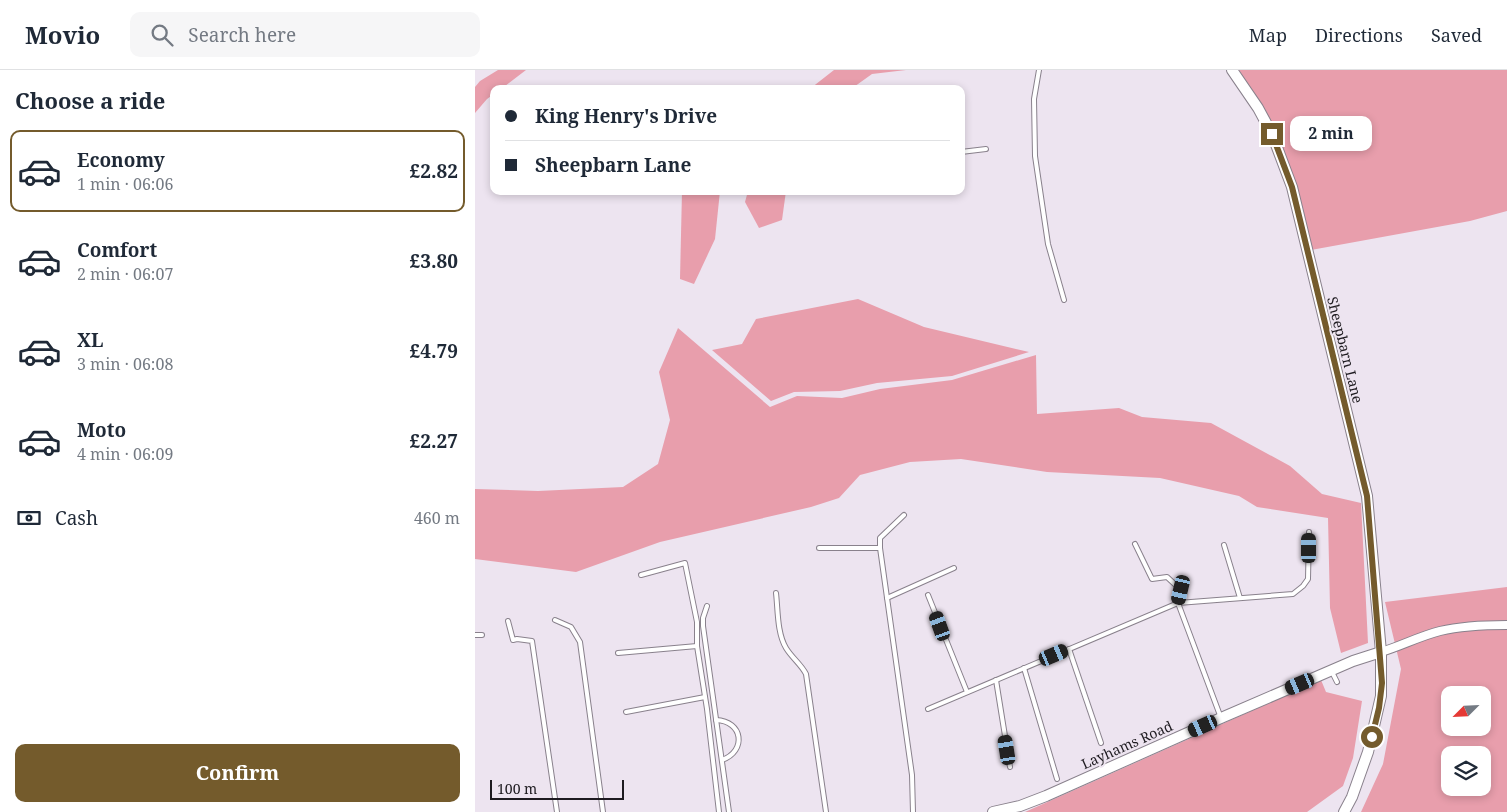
<!DOCTYPE html>
<html lang="en">
<head>
<meta charset="utf-8">
<style>
	:root { --surface:#fff; --page:#f6f6f7; --text:#1f2937; --muted:#747a83; --line:#e0e1e3; --accent:#745b2c }
	body { margin:0; font-family:"Noto Serif",serif; background:var(--page); color:var(--text); height:100vh; display:flex; flex-direction:column; font-size:19px; white-space:nowrap }
	* { box-sizing:border-box; margin:0 }
	p { font-size:16px; color:var(--muted) }
	.icon { flex:none; width:28px; height:28px; fill:none; stroke:currentColor; stroke-width:2; stroke-linecap:round; stroke-linejoin:round }
	.map { position:relative; flex:1; overflow:hidden }
	.drawer { display:flex; flex-direction:column; background:var(--surface); width:475px }
	.drawer>* { flex:none }
	.top-card { position:absolute; left:15px; top:15px; width:475px; height:110px; border-radius:10px; box-shadow:0 2px 8px #0003; display:grid; align-content:center; height:110px; padding:0 15px; background:var(--surface) }
	.needle { width:32px; rotate:246deg }
	.buttons { position:absolute; left:966px; top:616px; display:grid; gap:10px }
	.buttons a { display:grid; place-items:center; width:50px; height:50px; border-radius:10px; background:var(--surface); box-shadow:0 2px 8px #0003; font-size:25px }
	.scale { position:absolute; left:15px; bottom:12px; width:134px; box-sizing:border-box; padding-left:5px; border:2px solid #1e1b20; border-top:0; font-size:14px; line-height:18px; white-space:nowrap; color:#1e1b20; -webkit-text-stroke:4px #ede4f0; paint-order:stroke }
	.end { position:absolute; width:22px; height:22px; margin:-11px; border:6px solid #745b2c; background:#fff; box-shadow:0 0 0 2px #fff }
	.from { border-radius:50% }
	.bubble { position:absolute; height:35px; border-radius:10px; background:var(--surface); box-shadow:0 2px 8px #0003; font-size:16px; font-weight:700; line-height:35px; text-align:center }
	.car { position:absolute; width:15px; height:30px; margin:-15px -8px; border-radius:6px; box-shadow:0 0 4px 1px #0007; background:linear-gradient(#222 24%,#8ab4d8 0 40%,#222 0 76%,#8ab4d8 0 86%,#222 0) }
	.top-card b { display:flex; align-items:center; gap:18px; height:48px; font-size:19px }
	.top-card b+b { border-top:1px solid var(--line) }
	.top-card i { width:12px; height:12px; background:var(--text) }
	ul { padding:0; list-style:none }
	li { display:flex; align-items:center; gap:15px; height:82px; margin:0 10px 8px; padding:0 5px; border:2px solid transparent; border-radius:10px }
	li div { flex:1 }
	li b { display:block; font-size:19px }
	li em { font-style:normal; font-weight:700 }
	li.current { border-color:var(--accent) }
	li>.icon { width:45px; height:45px; stroke-width:1.5 }
	h2 { padding:0 15px; font-size:22px; line-height:60px }
	.pay { display:flex; align-items:center; gap:12px; height:55px; padding:0 15px; font-size:19px }
	.pay p { margin-inline-start:auto }
	.button { display:flex; gap:10px; margin-top:auto; padding:10px 15px }
	.button a { flex:1; height:58px; border-radius:10px; background:var(--accent); color:#fff; font-size:20px; font-weight:700; line-height:58px; text-align:center }
	header { display:flex; align-items:center; gap:30px; box-sizing:border-box; height:70px; padding:0 25px; background:var(--surface); border-bottom:1px solid var(--line) }
	header strong { font-size:24px }
	nav { display:flex; gap:28px; margin-inline-start:auto; font-size:18px }
	.search { width:350px; height:45px; background:var(--page); display:flex; align-items:center; gap:12px; box-sizing:border-box; padding:0 18px; border-radius:10px; color:var(--muted); font-size:19px }
	main { display:flex; flex:1; min-height:0 }
	.map>svg:first-child { display:block }
	.green { fill:#e89eac; fill-rule:evenodd }
	.lines { fill:none; stroke-linecap:round; stroke-linejoin:round }
	.lane-casing { stroke:#89818c; stroke-width:6 }
	.street-casing { stroke:#89818c; stroke-width:10 }
	.secondary-casing { stroke:#89818c; stroke-width:12 }
	.lane { stroke:#fff; stroke-width:4 }
	.street { stroke:#fff; stroke-width:8 }
	.secondary { stroke:#fff; stroke-width:10 }
	.route { stroke:#745b2c; stroke-width:6 }
	.labels { text-anchor:middle; stroke-width:4; stroke-linejoin:round; paint-order:stroke }
	.street-label { font-size:14px; fill:#1e1b20; stroke:#ede4f0 }
</style>
</head>
<body>
<header>
<strong>Movio</strong>
<div class="search"><svg class="icon" aria-label="search" viewBox="0 0 24 24"><circle cx="10" cy="10" r="6"/><path d="M15 15l6 6"/></svg>Search here</div>
<nav><a>Map</a><a>Directions</a><a>Saved</a></nav>
</header>
<main>
<section class="drawer">
<h2>Choose a ride</h2>
<ul>
<li class="current"><svg class="icon" aria-label="car" viewBox="0 0 24 24"><path d="M5 17H2v-5l4-1 3-4h7l3 4 3 1v5h-3M9 17h6M6 11h13"/><circle cx="7" cy="17" r="2"/><circle cx="17" cy="17" r="2"/></svg><div><b>Economy</b><p>1 min · 06:06</p></div><em>£2.82</em></li>
<li><svg class="icon" aria-label="car" viewBox="0 0 24 24"><path d="M5 17H2v-5l4-1 3-4h7l3 4 3 1v5h-3M9 17h6M6 11h13"/><circle cx="7" cy="17" r="2"/><circle cx="17" cy="17" r="2"/></svg><div><b>Comfort</b><p>2 min · 06:07</p></div><em>£3.80</em></li>
<li><svg class="icon" aria-label="car" viewBox="0 0 24 24"><path d="M5 17H2v-5l4-1 3-4h7l3 4 3 1v5h-3M9 17h6M6 11h13"/><circle cx="7" cy="17" r="2"/><circle cx="17" cy="17" r="2"/></svg><div><b>XL</b><p>3 min · 06:08</p></div><em>£4.79</em></li>
<li><svg class="icon" aria-label="car" viewBox="0 0 24 24"><path d="M5 17H2v-5l4-1 3-4h7l3 4 3 1v5h-3M9 17h6M6 11h13"/><circle cx="7" cy="17" r="2"/><circle cx="17" cy="17" r="2"/></svg><div><b>Moto</b><p>4 min · 06:09</p></div><em>£2.27</em></li>
</ul>
<div class="pay"><svg class="icon" aria-label="cash" viewBox="0 0 24 24"><path d="M3 7h18v10H3z"/><circle cx="12" cy="12" r="2"/></svg>Cash<p>460 m</p></div>
<div class="button"><a>Confirm</a></div>
</section>
<div class="map">
<svg width="1032" height="742" viewBox="0 0 1032 742">
	<rect width="100%" height="100%" fill="#ede4f0"/>
	<!-- green -->
	<g class="green">
		<path d="M23,0H51L26,19H19V24L12,29L0,43V17L5,11Z"/>
		<path d="M359,0H431L397,4L376,19H331L336,18Z"/>
		<path d="M764,0H1032V141L995,151L836,180L801,62Z"/>
		<path d="M207,121H245L240,169L219,214L205,209Z"/>
		<path d="M273,121H311L307,150L284,158L270,132Z"/>
		<path d="M383,229L449,257L554,282L477,306L402,313L365,321L319,322L296,331L237,280L267,274L281,249Z"/>
		<path d="M203,258L295,337L322,326L367,328L405,319L477,310L561,285L562,344L644,338L667,347L736,353L815,396L847,424L886,433L893,573L866,583L855,538L853,448L782,437L764,426L685,408L572,402L486,389L435,392L385,405L364,428L336,437L185,472L101,502L0,489V419L63,421L148,417L183,394L195,350L184,302Z"/>
		<path d="M1032,517V742H886L908,694L926,599L910,532ZM975,625H1008V658H975ZM975,685H1008V718H975Z"/>
		<path d="M846,610L851,622L887,631L878,688L868,716L832,742H550Z"/>
	</g>
	<g class="lines">
		<defs>
			<g id="lane">
				<path d="M564,0L559,29L560,86L573,174L589,230"/>
				<path d="M486,82L511,79"/>
				<path d="M429,445L405,468V478L437,705L438,742"/>
				<path d="M660,474L677,509L692,507L706,520L703,533L818,524L828,516L833,509L834,462"/>
				<path d="M749,475L765,528"/>
				<path d="M344,478H405"/>
				<path d="M166,505L210,493L222,552V576"/>
				<path d="M301,523C303,540 302,563 311,578C317,588 326,594 331,604L351,742"/>
				<path d="M453,525L492,622"/>
				<path d="M412,528L479,498"/>
				<path d="M232,536L228,548V556L254,742"/>
				<path d="M80,550L96,557L105,572L128,742"/>
				<path d="M33,551L38,570L42,569L57,571L82,742"/>
				<path d="M0,565H7"/>
				<path d="M594,579L626,673"/>
				<path d="M143,583L222,576L232,639L244,742"/>
				<path d="M549,598L582,709"/>
				<path d="M857,602L862,612"/>
				<path d="M521,610L535,697"/>
				<path d="M453,639L703,533L746,648"/>
				<path d="M151,642L230,627"/>
				<path d="M241,650C268,651 272,681 247,690"/>
			</g>
			<path id="street" d="M906,582C926,576 945,566 965,561C986,556 1011,555 1032,555"/>
			<g id="secondary">
				<path d="M757,0L783,38L797,64L817,117L892,426L906,582V626L893,682L877,727L869,742"/>
				<path d="M518,742L545,736L571,726L746,648L878,591L906,582"/>
			</g>
		</defs>
		<!-- lane casing -->
		<use href="#lane" class="lane-casing"/>
		<!-- street casing -->
		<use href="#street" class="street-casing"/>
		<!-- secondary casing -->
		<use href="#secondary" class="secondary-casing"/>
		<!-- lane -->
		<use href="#lane" class="lane"/>
		<!-- street -->
		<use href="#street" class="street"/>
		<!-- secondary -->
		<use href="#secondary" class="secondary"/>
	</g>
	<g class="lines">
		<!-- route -->
		<path class="route" d="M797,64L817,117L892,426L907,613L904,638L897,667"/>
	</g>
	<g class="labels">
		<!-- street labels -->
		<g class="street-label">
			<text transform="translate(870 280) rotate(76)" y="5">Sheepbarn Lane</text>
			<text transform="translate(652 675) rotate(-24)" y="5">Layhams Road</text>
		</g>
	</g>
</svg>
<div class="buttons">
<a><svg class="needle" viewBox="-14 -14 28 28"><path d="M0-13l5 13h-10z" fill="#e53935"/><path d="M0 13l5-13h-10z" fill="#747a83"/></svg></a>
<a><svg class="icon" aria-label="layers" viewBox="0 0 24 24"><path d="M12 4l9 5-9 5-9-5zM3 14l9 5 9-5"/></svg></a>
</div>
<div class="scale">100 m</div>
<i class="end from" style="left:897px;top:667px"></i>
<i class="end" style="left:797px;top:64px"></i>
<div class="bubble" style="left:815px;top:46px;width:82px">2 min</div>
<i class="car" style="left:834px;top:478px;rotate:0deg"></i>
<i class="car" style="left:706px;top:520px;rotate:193deg"></i>
<i class="car" style="left:465px;top:556px;rotate:340deg"></i>
<i class="car" style="left:579px;top:585px;rotate:67deg"></i>
<i class="car" style="left:825px;top:614px;rotate:247deg"></i>
<i class="car" style="left:728px;top:656px;rotate:246deg"></i>
<i class="car" style="left:532px;top:680px;rotate:351deg"></i>
<div class="top-card">
<b><i class="from"></i>King Henry's Drive</b>
<b><i></i>Sheepbarn Lane</b>
</div>
</div>
</main>
</body>
</html>
